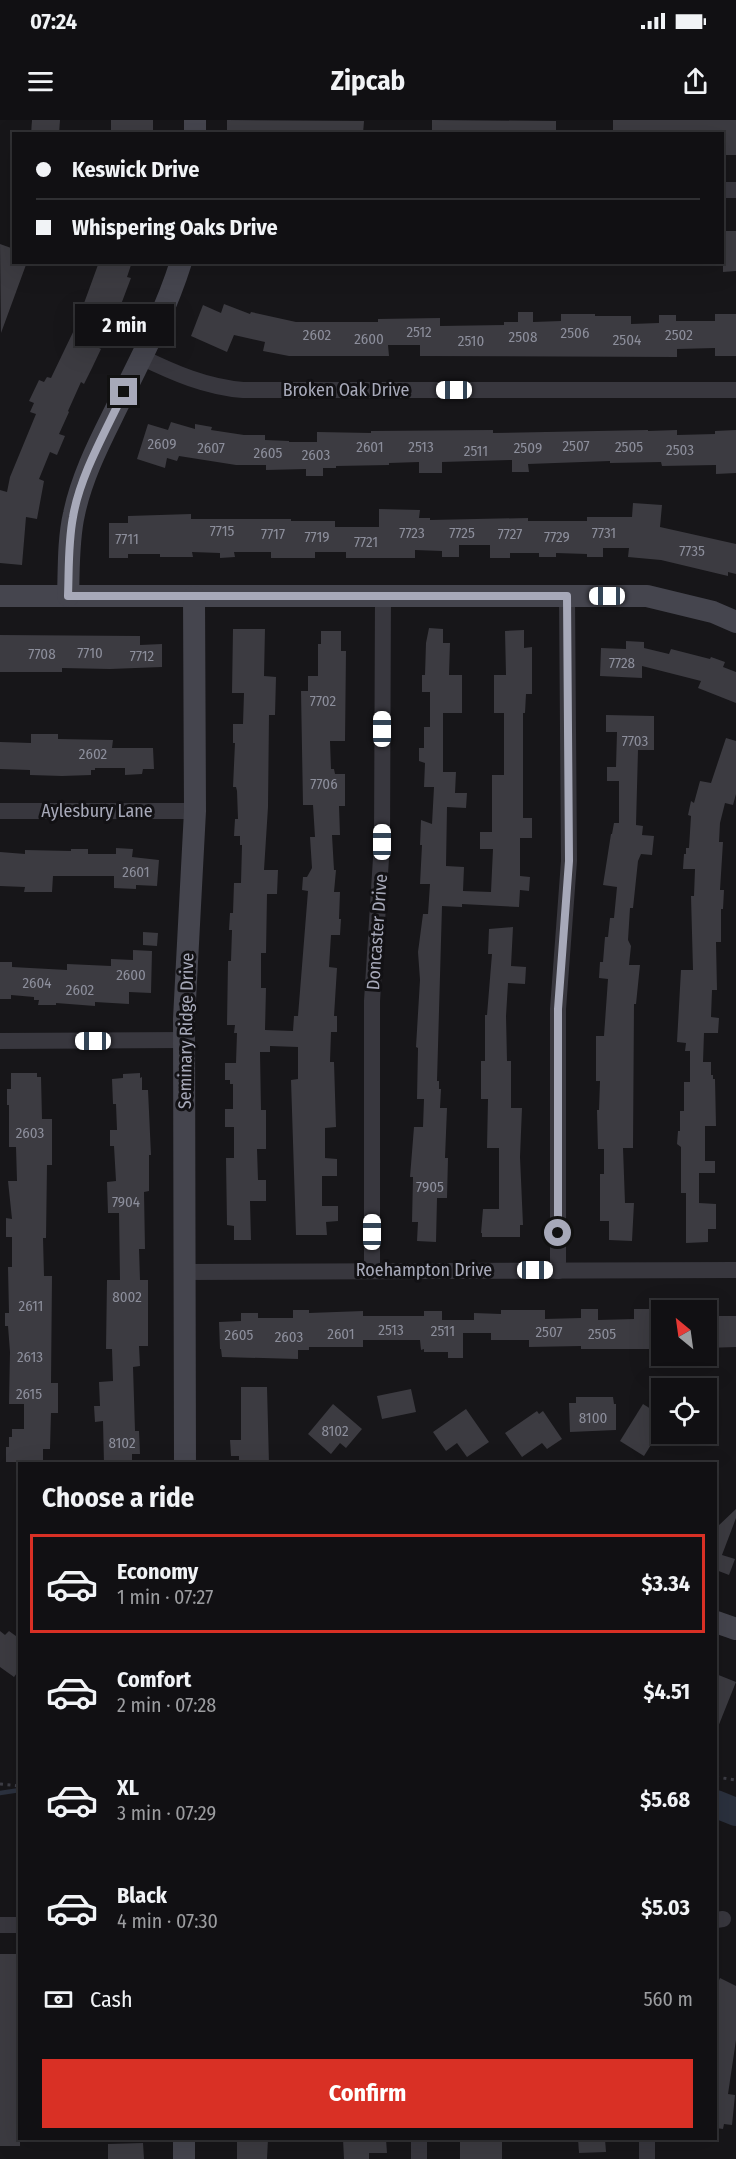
<!DOCTYPE html>
<html lang="en">
<head>
<meta charset="utf-8">
<style>
	:root { --surface:#111013; --page:#1a191c; --text:#f1f3f6; --muted:#9c9da0; --line:#303033; --accent:#d93025 }
	body { margin:0; font-family:"Fira Sans Condensed",sans-serif; background:var(--page); color:var(--text); height:100vh; display:flex; flex-direction:column; font-size:22px; white-space:nowrap }
	* { box-sizing:border-box; margin:0 }
	p { font-size:20px; color:var(--muted) }
	.icon { flex:none; width:33px; height:33px; fill:none; stroke:currentColor; stroke-width:2; stroke-linecap:round; stroke-linejoin:round }
	.map { position:relative; flex:1; overflow:hidden }
	.drawer { position:absolute; left:18px; top:1342px; width:699px; height:678px; display:flex; flex-direction:column; background:var(--surface); border-radius:0px; box-shadow:0 6px 24px #0002,0 0 0 2px var(--line) }
	.drawer>* { flex:none }
	.banner { position:absolute; left:12px; top:12px; width:712px; height:132px; border-radius:0px; box-shadow:0 6px 24px #0002,0 0 0 2px var(--line); display:grid; align-content:center; height:132px; padding:0 24px; background:var(--surface) }
	.needle { width:39px; rotate:331deg }
	.controls { position:absolute; left:651px; top:1180px; display:grid; gap:12px }
	.controls a { display:grid; place-items:center; width:66px; height:66px; border-radius:0px; background:var(--surface); box-shadow:0 6px 24px #0002,0 0 0 2px var(--line); font-size:30px }
	.end { position:absolute; width:27px; height:27px; margin:-14px; border:8px solid #a7a9b9; background:#111; box-shadow:0 0 0 3px #111 }
	.from { border-radius:50% }
	.bubble { position:absolute; height:42px; border-radius:0px; background:var(--surface); box-shadow:0 6px 24px #0002,0 0 0 2px var(--line); font-size:20px; font-weight:700; line-height:42px; text-align:center }
	.car { position:absolute; width:18px; height:36px; margin:-18px -9px; border-radius:8px; box-shadow:0 0 4px 2px #0007; background:linear-gradient(#fff 24%,#345 0 40%,#fff 0 76%,#345 0 86%,#fff 0) }
	.banner b { display:flex; align-items:center; gap:21px; height:57px; font-size:22px }
	.banner b+b { border-top:2px solid var(--line) }
	.banner i { width:15px; height:15px; background:var(--text) }
	ul { padding:0; list-style:none }
	li { display:flex; align-items:center; gap:18px; height:99px; margin:0 12px 9px; padding:0 12px; border:3px solid transparent; border-radius:0px }
	li div { flex:1 }
	li b { display:block; font-size:22px }
	li em { font-style:normal; font-weight:700 }
	li.current { border-color:var(--accent) }
	li>.icon { width:54px; height:54px; stroke-width:1.5 }
	h2 { padding:0 24px; font-size:27px; line-height:72px }
	.pay { display:flex; align-items:center; gap:15px; height:66px; padding:0 24px; font-size:22px }
	.pay p { margin-inline-start:auto }
	.cta { display:flex; gap:12px; margin-top:auto; padding:12px 24px }
	.cta a { flex:1; height:69px; border-radius:0px; background:var(--accent); color:#fff; font-size:24px; font-weight:700; line-height:69px; text-align:center }
	.status { display:flex; justify-content:space-between; align-items:center; height:42px; padding:0 30px; background:var(--surface); direction:ltr }
	.status svg { height:16px; fill:currentColor }
	header { display:flex; justify-content:space-between; align-items:center; height:78px; padding:0 24px; background:var(--surface); font-size:27px; font-weight:700 }
	.map>svg:first-child { display:block }
	.lines { fill:none; stroke-linecap:round; stroke-linejoin:round }
	.stream { stroke:#2b313e; stroke-width:4.5 }
	.river { stroke:#2b313e; stroke-width:28 }
	.building { fill:#3c3b41 }
	.path { stroke:#3d3d45; stroke-width:3; stroke-dasharray:3 4.5; stroke-linecap:butt }
	.street { stroke:#38373e; stroke-width:16 }
	.secondary { stroke:#45454e; stroke-width:22 }
	.route { stroke:#a7a9b9; stroke-width:8 }
	.labels { text-anchor:middle; stroke-width:6; stroke-linejoin:round; paint-order:stroke }
	.number-label { font-size:15px; fill:#8c8e9b }
	.street-label { font-size:18px; fill:#a7a9b9; stroke:#121114 }
</style>
</head>
<body>
<div class="status"><b>07:24</b><svg viewBox="0 0 49 12"><path d="M0 12V9h3v3zM5 12V6h3v6zM10 12V3h3v9zM15 12V0h3v12zM26 1h20v11H26zM47 4h2v5h-2z"/></svg></div>
<header><svg class="icon" aria-label="menu" viewBox="0 0 24 24"><path d="M4 6h16M4 12h16M4 18h16"/></svg>Zipcab<svg class="icon" aria-label="share" viewBox="0 0 24 24"><path d="M12 15V3M7 8l5-5 5 5M5 13v7h14v-7"/></svg></header>
<div class="map">
<svg width="736" height="2039" viewBox="0 0 736 2039">
	<rect width="100%" height="100%" fill="#171619"/>
	<g class="lines">
		<!-- stream -->
		<path class="stream" d="M0,1673L20,1670"/>
		<!-- river -->
		<path class="river" d="M716,1684L736,1692"/>
	</g>
	<!-- building -->
	<g class="building">
		<path d="M32,0H60L59,14H31Z"/>
		<rect x="111" y="0" width="42" height="14"/>
		<path d="M227,0L364,1L363,14H227Z"/>
		<path d="M432,0L556,1V14H432Z"/>
		<path d="M613,0H736V35H723V14H613Z"/>
		<path d="M723,111H736V151L723,152Z"/>
		<path d="M0,124L14,129V142H27L1,213Z"/>
		<path d="M99,142H132L127,157L131,158L114,203L110,202L99,228L101,229L92,248L84,264L81,262L68,291L69,292L59,314L65,316L57,335L50,332L39,359L44,361L37,399L26,397L22,445L0,443V370L7,372L10,357L36,294L30,292L34,283L29,281L39,260L44,262L47,257L51,258L75,208Z"/>
		<path d="M224,184L250,194L251,192L296,202H378V199L440,198V206L504,205V202H518V192H533V202L561,201V194H595V196H631V204L659,203V195H676V201H715V194H736V236H715V228L677,229V237L420,236V225H388L389,236H289L263,231L265,222L234,215L227,232L191,216L203,185L221,193Z"/>
		<path d="M171,302L195,309V304L212,307L211,310L244,315H265V320L289,321V322H317V312L371,313V311L493,310V313L648,310V311L677,310V315L715,314V311L736,310V353L716,354V345L662,346L661,342L610,343V341L528,344L529,352H512V340L442,342V353H419V342L389,343V345L336,346V348H323V356H306V349L266,350V345H236L179,336L177,341L167,338L165,348L137,339L148,304L168,310Z"/>
		<path d="M633,383L662,385L660,407L736,424V454L728,452V456L661,440L628,437L629,428H603V437H587V434L556,433V437H539V433H510V438H490V425H459V437H442V431L415,430V438H346V432H315V438H271V432H234L235,437L220,438V433L192,432L193,437H160V434H128V438H109V403H128V396L191,394V399H291V401H335V407H379V389L420,390L419,398H430V400L528,398V401H587V397H632Z"/>
		<path d="M429,508L443,509V523H450L449,555H462V593H443V652H456L455,673H467L466,688L447,687L446,746L464,747L463,771L491,772L493,729H480V712H492V655H504V593H494V555H506L505,511L524,510V528L532,527V574H526L525,593H523V698H532V718H520V756L530,757L529,771L520,770L519,787L462,784V787L442,786L437,961H439V969H441L440,988H447L445,1038H448L447,1078H437L436,1122L417,1121L418,1102H412L413,1057H410L414,1007H423L424,979H417L418,928L416,927L420,860L418,832L423,794H428L430,764H420L422,725H420L421,700L432,704L434,667H424L425,643L419,641V628H424V607H430V572H422V555H425L426,523Z"/>
		<path d="M233,509H265L264,556L276,557L275,595H269L268,687L264,750H278L277,774H267L266,833H261V868H266L265,910L293,911L294,896H298L308,771L302,770L303,757H307L312,748L310,717H315L313,685H303L301,571H308V556H318V524H321V511H341V531H346L345,621H330L331,649H334L335,654H345V686H339L340,715H332L334,750H336L334,772H340L339,799H341L340,815H331L329,847L337,848L334,896H337V912H331L330,942H334L336,1007L325,1008V1038L337,1039V1056H322V1086H338V1101L326,1102L327,1115H296L291,960L298,959V927L270,926V932H260L261,990H266V1029H257L258,1060H266V1081H250L251,1120H234V1106L227,1105L226,1038H234V1007H225V989H233V964H230V960H225V943H236L237,913H234L235,905H227L228,841H231L232,810H229L230,793H233L234,763H241L242,725H240V716H234L235,699H238L237,671L236,667H233L235,623H233V604H243L244,573H232Z"/>
		<path d="M0,515L140,516V525L162,524V547L110,549L62,548V552H0Z"/>
		<path d="M626,521L644,522V528L669,534L671,529L710,539L711,537L725,542L723,547L736,552V583L698,568L701,561L642,546V558L600,556L601,528L626,529Z"/>
		<path d="M606,595L654,596V630H638L636,705L643,706L642,715L654,716L652,735L641,734L638,741L633,788H630L628,820L631,826L629,845H640L636,884H634L633,1028H623L625,1083H634L632,1121L609,1120V1101H600V1054H604V1029H598L597,990H599L600,961H596V916H604L608,859L599,858L600,842H603L605,817H608L610,798H614L617,767L603,765L611,714H612L614,703H619V661H607V647H616L617,612H606Z"/>
		<path d="M31,614H58V619L113,620L112,628H153L154,649H143L142,654L125,655V648H95V650H91V655L62,656L30,655V650L0,649V622L31,623Z"/>
		<path d="M726,618L736,621V674L733,685L725,683L720,703L719,722H723L720,770H724L723,789H721V822H716L717,870H712L711,897L719,898L718,913H704L703,942H711V955H713V959H715L716,1006H705V1041H715V1053H699V1083L716,1084V1109H708V1122L686,1123V1073H681V1027L677,1024L678,1011H680V991H684V962H690V931H685L686,923L677,922L681,850H693L691,776H694L695,749H683L684,734H686V728H689L691,696L688,695L691,681L694,683L700,661L711,663Z"/>
		<path d="M116,728L133,729L132,737L159,740L157,766L136,765V769L114,768V756H53L52,772H24L25,767L0,766V732L25,734V730L71,731V729H88V734H116Z"/>
		<path d="M513,807L511,846L526,847L525,864L508,863L506,896L507,941H511V988H522L520,1037L523,1105H520V1117H482V1113H481L483,1089H499V1028H487L488,979H481V941H485V895H487L492,834H488L489,809Z"/>
		<path d="M143,812L158,813L157,826L143,825Z"/>
		<path d="M133,830L152,831L151,873L129,872V884L95,882V886L56,883V885H38L39,880H34V877L11,875V879H0V842H12V847L67,850V844L111,846V839L133,840Z"/>
		<path d="M11,953H37V957H41L42,999H52V1045H47L46,1118H43L44,1156H52L51,1263H58V1293H51L50,1329H43V1342H6V1327H9V1317H12V1309H24V1284H9L10,1232L8,1206H5V1193H9L8,1147H12V1117H6V1098L12,1099L8,1061H17L16,1027H9V985H7V969H11Z"/>
		<path d="M140,953V958L142,957V970H148L151,1035H149V1071L144,1072L145,1129H139L140,1160H148V1226H139L140,1246L133,1247L135,1311H139L140,1334H132V1344H104L103,1301L95,1302L94,1286H100L99,1262L113,1261L112,1229H106L107,1160H120L119,1093H108L107,1062L116,1061L114,1026H110V1010H117L116,984H113L112,959L123,958V954Z"/>
		<path d="M581,1189H598V1200L634,1199V1189H651V1199H662V1229H581V1226L529,1227V1220H491V1213H463V1238H448V1232H424V1229L421,1230L420,1220H363V1227H309V1230H298V1239L222,1237L221,1229H220L219,1202L241,1201V1193H258V1198H293V1190H309V1193L363,1191V1196H424V1191H442V1200H474V1193L501,1194V1190H545V1199L581,1198Z"/>
		<path d="M706,1196H736V1227L706,1228Z"/>
		<path d="M241,1267H267L269,1344H239V1336H231L230,1320H241Z"/>
		<path d="M411,1269L416,1292L382,1299L377,1276Z"/>
		<path d="M576,1277H613L614,1284H616V1310L570,1312L569,1283H576Z"/>
		<path d="M333,1284L362,1309L346,1328L340,1323L331,1334L308,1314Z"/>
		<path d="M643,1284L662,1296V1307L644,1336L620,1321Z"/>
		<path d="M466,1289L489,1322L467,1337L457,1323L446,1331L433,1312Z"/>
		<path d="M537,1291L539,1294L543,1291L562,1319L547,1329L542,1323L522,1337L505,1313Z"/>
		<path d="M736,1389V1398L722,1435L735,1439L729,1455L716,1450V1408Z"/>
		<path d="M0,1511L5,1515L9,1511L20,1519V1549L14,1557L0,1547Z"/>
		<path d="M716,1554L736,1562L716,1612Z"/>
		<rect x="0" y="1834" width="20" height="192"/>
		<path d="M720,1858L736,1866V1920L728,1974L735,1975L732,2005L724,2004L723,2009L716,2008V1867Z"/>
		<path d="M237,2019H268L267,2039H237Z"/>
		<path d="M343,2019H386L387,2033H369V2039H344Z"/>
		<rect x="460" y="2019" width="42" height="20"/>
		<path d="M578,2019H605L606,2032L579,2033Z"/>
		<path d="M143,2023L144,2039H108V2024Z"/>
	</g>
	<g class="lines">
		<!-- path -->
		<g class="path">
			<path d="M716,1657L736,1660"/>
			<path d="M0,1664L20,1666"/>
		</g>
		<!-- street -->
		<g class="street">
			<path d="M723,70H736"/>
			<path d="M141,237C174,253 206,267 243,270H736"/>
			<path d="M0,691H195"/>
			<path d="M0,921L184,920"/>
			<path d="M372,1150V881L382,722L383,475"/>
			<path d="M558,1151V889L569,741L567,476"/>
			<path d="M184,1152L736,1150"/>
			<path d="M716,1800L723,1799"/>
			<path d="M0,1805H20"/>
			<path d="M419,2039V2019"/>
			<path d="M647,2039V2019"/>
		</g>
		<!-- secondary -->
		<g class="secondary">
			<path d="M195,14V0"/>
			<path d="M0,476H647L713,492L736,502"/>
			<path d="M68,476C69,449 68,420 74,394C81,360 97,327 112,297C137,246 164,196 181,142"/>
			<path d="M185,1344L184,899L195,691L194,477"/>
			<path d="M716,1502L736,1509"/>
			<path d="M184,2039V2019"/>
		</g>
	</g>
	<g class="lines">
		<!-- route -->
		<path class="route" d="M124,272C106,311 80,355 73,397C68,423 69,450 68,476H567L569,741L558,889V1113"/>
	</g>
	<g class="labels">
		<!-- number labels -->
		<g class="number-label">
			<text x="419" y="217">2512</text>
			<text x="575" y="218">2506</text>
			<text x="317" y="220">2602</text>
			<text x="679" y="220">2502</text>
			<text x="523" y="222">2508</text>
			<text x="369" y="224">2600</text>
			<text x="627" y="225">2504</text>
			<text x="471" y="226">2510</text>
			<text x="162" y="329">2609</text>
			<text x="576" y="331">2507</text>
			<text x="370" y="332">2601</text>
			<text x="421" y="332">2513</text>
			<text x="629" y="332">2505</text>
			<text x="211" y="333">2607</text>
			<text x="528" y="333">2509</text>
			<text x="680" y="335">2503</text>
			<text x="476" y="336">2511</text>
			<text x="268" y="338">2605</text>
			<text x="316" y="340">2603</text>
			<text x="222" y="416">7715</text>
			<text x="412" y="418">7723</text>
			<text x="462" y="418">7725</text>
			<text x="604" y="418">7731</text>
			<text x="273" y="419">7717</text>
			<text x="510" y="419">7727</text>
			<text x="317" y="422">7719</text>
			<text x="557" y="422">7729</text>
			<text x="127" y="424">7711</text>
			<text x="366" y="427">7721</text>
			<text x="692" y="436">7735</text>
			<text x="90" y="538">7710</text>
			<text x="42" y="539">7708</text>
			<text x="142" y="541">7712</text>
			<text x="622" y="548">7728</text>
			<text x="323" y="586">7702</text>
			<text x="635" y="626">7703</text>
			<text x="93" y="639">2602</text>
			<text x="324" y="669">7706</text>
			<text x="136" y="757">2601</text>
			<text x="131" y="860">2600</text>
			<text x="37" y="868">2604</text>
			<text x="80" y="875">2602</text>
			<text x="30" y="1018">2603</text>
			<text x="430" y="1072">7905</text>
			<text x="126" y="1087">7904</text>
			<text x="127" y="1182">8002</text>
			<text x="31" y="1191">2611</text>
			<text x="391" y="1215">2513</text>
			<text x="443" y="1216">2511</text>
			<text x="549" y="1217">2507</text>
			<text x="341" y="1219">2601</text>
			<text x="602" y="1219">2505</text>
			<text x="239" y="1220">2605</text>
			<text x="289" y="1222">2603</text>
			<text x="30" y="1242">2613</text>
			<text x="29" y="1279">2615</text>
			<text x="593" y="1303">8100</text>
			<text x="335" y="1316">8102</text>
			<text x="122" y="1328">8102</text>
		</g>
		<!-- street labels -->
		<g class="street-label">
			<text x="346" y="276">Broken Oak Drive</text>
			<text x="97" y="697">Aylesbury Lane</text>
			<text transform="translate(377 812) rotate(-86)" y="6">Doncaster Drive</text>
			<text transform="translate(186 911) rotate(-89)" y="6">Seminary Ridge Drive</text>
			<text x="424" y="1156">Roehampton Drive</text>
		</g>
	</g>
</svg>
<div class="controls">
<a><svg class="needle" viewBox="-14 -14 28 28"><path d="M0-13l5 13h-10z" fill="#e53935"/><path d="M0 13l5-13h-10z" fill="#9c9da0"/></svg></a>
<a><svg class="icon" aria-label="locate" viewBox="0 0 24 24"><circle cx="12" cy="12" r="6"/><path d="M12 2v4M12 18v4M2 12h4M18 12h4"/></svg></a>
</div>
<i class="end from" style="left:558px;top:1113px"></i>
<i class="end" style="left:124px;top:272px"></i>
<div class="bubble" style="left:75px;top:184px;width:99px">2 min</div>
<i class="car" style="left:454px;top:270px;rotate:270deg"></i>
<i class="car" style="left:607px;top:476px;rotate:270deg"></i>
<i class="car" style="left:382px;top:609px;rotate:0deg"></i>
<i class="car" style="left:382px;top:722px;rotate:0deg"></i>
<i class="car" style="left:93px;top:921px;rotate:270deg"></i>
<i class="car" style="left:372px;top:1112px;rotate:0deg"></i>
<i class="car" style="left:535px;top:1150px;rotate:90deg"></i>
<div class="banner">
<b><i class="from"></i>Keswick Drive</b>
<b><i></i>Whispering Oaks Drive</b>
</div>
<section class="drawer">
<h2>Choose a ride</h2>
<ul>
<li class="current"><svg class="icon" aria-label="car" viewBox="0 0 24 24"><path d="M5 17H2v-5l4-1 3-4h7l3 4 3 1v5h-3M9 17h6M6 11h13"/><circle cx="7" cy="17" r="2"/><circle cx="17" cy="17" r="2"/></svg><div><b>Economy</b><p>1 min · 07:27</p></div><em>$3.34</em></li>
<li><svg class="icon" aria-label="car" viewBox="0 0 24 24"><path d="M5 17H2v-5l4-1 3-4h7l3 4 3 1v5h-3M9 17h6M6 11h13"/><circle cx="7" cy="17" r="2"/><circle cx="17" cy="17" r="2"/></svg><div><b>Comfort</b><p>2 min · 07:28</p></div><em>$4.51</em></li>
<li><svg class="icon" aria-label="car" viewBox="0 0 24 24"><path d="M5 17H2v-5l4-1 3-4h7l3 4 3 1v5h-3M9 17h6M6 11h13"/><circle cx="7" cy="17" r="2"/><circle cx="17" cy="17" r="2"/></svg><div><b>XL</b><p>3 min · 07:29</p></div><em>$5.68</em></li>
<li><svg class="icon" aria-label="car" viewBox="0 0 24 24"><path d="M5 17H2v-5l4-1 3-4h7l3 4 3 1v5h-3M9 17h6M6 11h13"/><circle cx="7" cy="17" r="2"/><circle cx="17" cy="17" r="2"/></svg><div><b>Black</b><p>4 min · 07:30</p></div><em>$5.03</em></li>
</ul>
<div class="pay"><svg class="icon" aria-label="cash" viewBox="0 0 24 24"><path d="M3 7h18v10H3z"/><circle cx="12" cy="12" r="2"/></svg>Cash<p>560 m</p></div>
<div class="cta"><a>Confirm</a></div>
</section>
</div>
</body>
</html>
